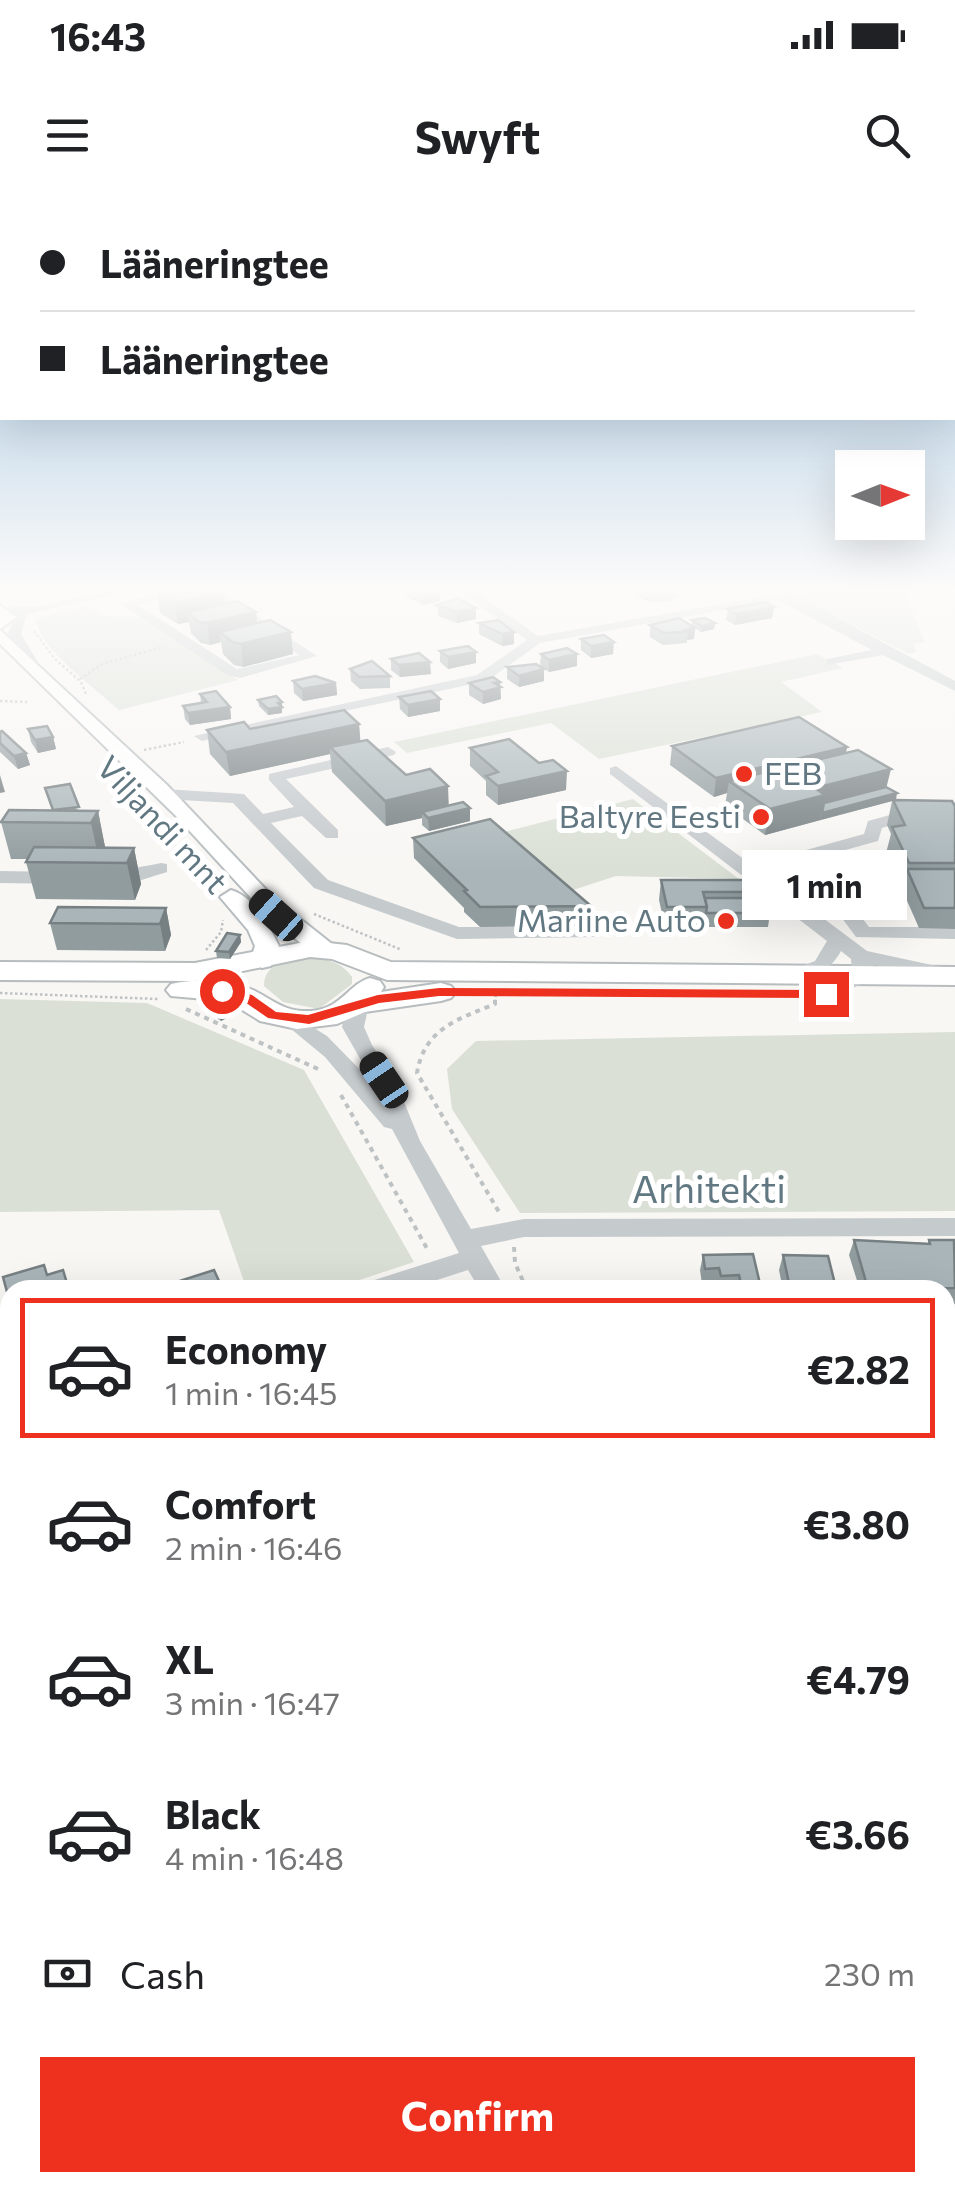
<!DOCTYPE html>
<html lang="en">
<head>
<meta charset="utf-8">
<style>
	:root { --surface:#fff; --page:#f6f6f6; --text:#202124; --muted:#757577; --line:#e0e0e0; --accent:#ee301e }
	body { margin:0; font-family:Commissioner,sans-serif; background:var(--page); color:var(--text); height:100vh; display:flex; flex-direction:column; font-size:38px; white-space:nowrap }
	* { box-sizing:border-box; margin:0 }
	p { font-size:32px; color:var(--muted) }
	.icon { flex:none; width:55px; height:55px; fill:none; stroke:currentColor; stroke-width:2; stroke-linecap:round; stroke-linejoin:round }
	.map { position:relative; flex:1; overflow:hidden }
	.sheet { position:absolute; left:0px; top:1080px; width:955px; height:912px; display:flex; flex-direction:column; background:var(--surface); border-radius:30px 30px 0 0; box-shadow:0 10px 40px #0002 }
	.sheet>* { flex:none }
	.guide { position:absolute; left:0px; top:0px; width:955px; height:220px; box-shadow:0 10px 40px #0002; display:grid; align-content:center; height:220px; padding:0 40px; background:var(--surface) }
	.needle { width:65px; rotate:89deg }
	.controls { position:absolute; left:835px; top:250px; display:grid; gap:20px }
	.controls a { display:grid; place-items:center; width:90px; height:90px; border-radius:0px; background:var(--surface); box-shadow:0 10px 40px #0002; font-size:50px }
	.end { position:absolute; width:45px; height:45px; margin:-22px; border:12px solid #ee301e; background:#fff; box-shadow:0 0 0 5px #fff }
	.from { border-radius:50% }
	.bubble { position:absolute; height:70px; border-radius:0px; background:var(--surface); box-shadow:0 10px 40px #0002; font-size:32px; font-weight:700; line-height:70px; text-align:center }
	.car { position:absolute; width:30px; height:60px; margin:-30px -15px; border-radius:12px; box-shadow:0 0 8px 2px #0007; background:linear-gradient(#222 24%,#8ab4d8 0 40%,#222 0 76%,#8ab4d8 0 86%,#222 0) }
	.guide b { display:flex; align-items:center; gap:35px; height:95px; font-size:38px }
	.guide b+b { border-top:2px solid var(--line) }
	.guide i { width:25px; height:25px; background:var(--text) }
	ul { padding:18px 0 0; list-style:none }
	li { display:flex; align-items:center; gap:30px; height:140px; margin:0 20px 15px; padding:0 20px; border:5px solid transparent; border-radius:0px }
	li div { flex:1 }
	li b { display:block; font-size:38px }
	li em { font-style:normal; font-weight:700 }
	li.current { border-color:var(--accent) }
	li>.icon { width:90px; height:90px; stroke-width:1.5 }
	.pay { display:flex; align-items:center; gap:25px; height:110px; padding:0 40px; font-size:38px }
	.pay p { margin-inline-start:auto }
	.primary-button { display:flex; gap:20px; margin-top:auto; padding:20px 40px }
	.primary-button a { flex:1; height:115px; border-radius:0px; background:var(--accent); color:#fff; font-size:40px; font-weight:700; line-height:115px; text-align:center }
	.status { display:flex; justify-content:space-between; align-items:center; height:70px; padding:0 50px; background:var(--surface); direction:ltr }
	.status svg { height:28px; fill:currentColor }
	header { display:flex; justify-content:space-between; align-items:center; height:130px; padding:0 40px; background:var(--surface); font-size:45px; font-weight:700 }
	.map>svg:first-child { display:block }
	.green { fill:#dae0d5 }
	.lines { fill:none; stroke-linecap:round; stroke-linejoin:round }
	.major-casing { stroke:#b6bcbf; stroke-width:4 }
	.highway-casing { stroke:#b7bcbe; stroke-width:4 }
	.path-far3 { stroke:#bec2c3; stroke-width:2.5; stroke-dasharray:2.5 2.5; stroke-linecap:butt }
	.path-far2 { stroke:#bec2c3; stroke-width:4; stroke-dasharray:5 5; stroke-linecap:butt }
	.path-far1 { stroke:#bec2c3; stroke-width:5; stroke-dasharray:6 6; stroke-linecap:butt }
	.path { stroke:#bec2c3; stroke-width:6; stroke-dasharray:8 8; stroke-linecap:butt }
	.minor { fill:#c5cacd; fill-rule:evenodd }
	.major { fill:#fff; fill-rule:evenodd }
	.highway { fill:#fff; fill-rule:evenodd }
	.wall { fill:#919c9f }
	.shaded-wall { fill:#767f82 }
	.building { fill:#a9b5b9; stroke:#767f82; stroke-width:2.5 }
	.route { fill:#ee301e }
	.poi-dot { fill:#ee301e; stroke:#fff; stroke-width:4 }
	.labels { text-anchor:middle; stroke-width:10; stroke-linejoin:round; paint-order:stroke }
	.far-poi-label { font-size:32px; fill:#617882; stroke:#fff; text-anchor:end }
	.far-street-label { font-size:32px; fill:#617882; stroke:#fff }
	.street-label { font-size:38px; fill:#617882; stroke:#fff }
</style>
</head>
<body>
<div class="status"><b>16:43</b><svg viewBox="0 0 49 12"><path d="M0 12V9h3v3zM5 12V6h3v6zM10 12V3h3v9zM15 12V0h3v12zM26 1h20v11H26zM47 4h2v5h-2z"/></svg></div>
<header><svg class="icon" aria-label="menu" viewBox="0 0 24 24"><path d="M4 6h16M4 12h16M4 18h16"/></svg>Swyft<svg class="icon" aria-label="search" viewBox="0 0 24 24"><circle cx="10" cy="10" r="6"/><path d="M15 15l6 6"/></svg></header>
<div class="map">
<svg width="955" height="1992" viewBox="0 0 955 1992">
	<rect width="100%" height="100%" fill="#f8f7f4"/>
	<!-- green -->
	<g class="green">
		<path d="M802,392H905L925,443H914L916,452L909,454L799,398Z"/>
		<path d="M89,406L104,416L139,417L238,480L119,510C98,490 35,446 36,418Z"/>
		<path d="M817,454L843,468L781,482L822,512L599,559L551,523L407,553L394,542Z"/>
		<path d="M633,599L739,679L616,676L567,692L500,633Z"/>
		<path d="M298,758C319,758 339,758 352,777V784L319,809L283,802L264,786C264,766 281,762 298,758Z"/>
		<path d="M0,799L147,803L304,870L414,1062L329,1090H247L219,1010L0,1012Z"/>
		<path d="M955,832V1011L520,1013L452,909L447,869L476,841Z"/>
		<path d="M10,1217V1447L0,1450V1218Z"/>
		<path d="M835,1983H937L943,1992H817Z"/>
	</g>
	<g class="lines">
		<defs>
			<g id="major">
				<path d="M0,406L17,417L0,429Z"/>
				<path d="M0,430L167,585L274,698L332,744L336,749L332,754H316L275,724L175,615L0,444Z"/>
				<path d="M231,690C253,696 270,727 279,746L271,766L262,768L250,761L255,746L248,730L220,697Z"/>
			</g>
			<g id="highway">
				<path d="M310,741L347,745L391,762L955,767V785L387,780L332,759L310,757L195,781L0,780V762L195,763Z"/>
				<path d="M370,778L380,781L384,787L381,792L441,783L451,786L456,792L451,798L441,801L365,812L337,824L297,829L260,821L228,801L171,796L166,790L171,784C195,778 232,779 255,791C276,802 285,812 311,811C343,808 348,784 370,778Z"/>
			</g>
		</defs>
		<!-- major casing -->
		<use href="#major" class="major-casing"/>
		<!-- highway casing -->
		<use href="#highway" class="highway-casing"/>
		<!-- path-far3 -->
		<g class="path-far3">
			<path d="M34,431L54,458L81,482L86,494"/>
			<path d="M80,479L102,464L163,447"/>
			<path d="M0,501L27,502"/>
			<path d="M144,550L184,542"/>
			<path d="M314,714L402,750"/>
			<path d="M206,750L221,732L223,720"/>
			<path d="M0,793L158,799"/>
			<path d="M495,802L496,793"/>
		</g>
		<!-- path-far2 -->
		<g class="path-far2">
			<path d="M495,800V804C458,819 424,829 417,873L499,1012"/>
			<path d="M186,809L318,869"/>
			<path d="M341,895L429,1052"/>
			<path d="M514,1047L515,1063L527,1090"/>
		</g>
		<!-- path-far1 -->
		<path class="path-far1" d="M0,1210L10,1207"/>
		<!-- path -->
		<path class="path" d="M896,1982L902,1992"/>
		<!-- minor -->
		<g class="minor">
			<path d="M101,392H125L27,414L21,434L39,464L27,467L7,434L17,414H0V408L41,406Z"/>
			<path d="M163,392H188L138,405L237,469L299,455L206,392H221L317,456L240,478L227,475L121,404Z"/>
			<path d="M461,392H476L538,436L789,392L955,481V491L883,455L827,465V459L872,450L778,400L540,443L487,481L202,541L194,536L477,475L527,440Z"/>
			<path d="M388,547L396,552L394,555L286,579L338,630V638H326L302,616L271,623L328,680L459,727H588L598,733L595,737L457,739L314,688L233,603L164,599L156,594L164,589L244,594L263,614L294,607L269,580V574Z"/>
			<path d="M616,566L752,665L864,634L868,621L897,613L955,615V627L898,623L882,628L878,641L816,658L869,727H955V739L856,737L801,663L763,673L867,751L955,770V782L874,765L869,780L833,798H819L816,794L819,790L852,773L851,759L841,751C830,771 810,784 787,780V772L815,761L827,741L610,574V568Z"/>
			<path d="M161,663L167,664V672C146,678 117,692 98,678C109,670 144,667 161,663Z"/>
			<path d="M0,671L62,672L71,678L62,684L0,683Z"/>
			<path d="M358,798L369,804L364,827L372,845L395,880L420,941L471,1029L524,1019L955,1018V1036L524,1037L481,1046L506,1090H480L468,1070L406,1090H362L365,1083L459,1053L392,929L384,927L325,857L279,819L290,813L327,836L375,885L342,827L347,804Z"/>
			<rect x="945" y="1203" width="10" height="24"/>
			<path d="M10,1684V1724L0,1728V1688Z"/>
			<path d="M955,1747V1790L945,1795V1752Z"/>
			<path d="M945,1890L955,1894V1951L945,1947Z"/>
			<path d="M672,1982H735L731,1992H668Z"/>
		</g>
		<!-- major -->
		<use href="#major" class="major"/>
		<!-- highway -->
		<use href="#highway" class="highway"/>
	</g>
	<!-- wall -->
	<g class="wall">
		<path d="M157,392L225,403L256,412L257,423L293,454L243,467L234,465L223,454L221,442L210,445L201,443L191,433L189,422L178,424L160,413Z"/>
		<path d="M406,392H440V401L423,405L407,397Z"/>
		<path d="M637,392H677L676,397L672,398V401L649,402L636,396Z"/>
		<path d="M437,405L476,419L457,423L438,416Z"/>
		<path d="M774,407L772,418L735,425L726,420L728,409Z"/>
		<path d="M692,420L715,423L714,429L701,432L695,428L694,439L687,440V443L663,445L650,437V425L692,426Z"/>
		<path d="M479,423L514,432V444L502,446L479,434Z"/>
		<path d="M581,439L613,454L591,458L581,450Z"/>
		<path d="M440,451L476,463L448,469L440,462Z"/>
		<path d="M541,454L577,466L549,472L540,466Z"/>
		<path d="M391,459L431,474L400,477L391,470Z"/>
		<path d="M507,467L544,469V481L519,487L507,479Z"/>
		<path d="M350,469L390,476V488L360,489L351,481Z"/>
		<path d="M293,481L336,483L337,495L303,501L294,493Z"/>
		<path d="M469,483L500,487L501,499L483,504L469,495Z"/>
		<path d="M200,494L230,507L231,519L190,525L185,519L183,506L201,503Z"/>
		<path d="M399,497L440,499V511L408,517L400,509Z"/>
		<path d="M258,500L282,502V513L268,515L259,506Z"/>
		<path d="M359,524L360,541L449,606L470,608V621L429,631L422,625V618L386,626L332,572L330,554L230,576L210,554L207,530Z"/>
		<path d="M28,529L53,537L56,549L38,553L31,542Z"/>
		<path d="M0,532L26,553L30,565L18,569L0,552Z"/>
		<path d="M672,546L847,547L846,553L886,587L895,600L955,606V729L919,728L886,653L891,634L887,625L892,601L765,635L725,606L727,593L714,597L670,565Z"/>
		<path d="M470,548L566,590L498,605L486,595V581L470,566Z"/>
		<path d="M45,588L80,611H98L105,647L134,648L141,684L135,700L36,699L26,662L28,659H11L1,622L52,610Z"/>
		<path d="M413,638L591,706L589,726L480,727L464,712V708L414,658Z"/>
		<path d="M661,680L767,692L766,698L770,713L768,727H665L659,700Z"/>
		<path d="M166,708L171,735L165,751L57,750L50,723Z"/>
		<path d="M240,735L241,742L230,759L217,758L216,751Z"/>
		<path d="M200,800L231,808L232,815L221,821L202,807Z"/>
		<path d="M854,1040L928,1043L929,1040L955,1042V1104H945V1090H860L849,1055Z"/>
		<path d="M703,1055L760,1084L759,1090H718L716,1083L702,1084L700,1070Z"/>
		<path d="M783,1055L836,1088V1090H783L779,1070Z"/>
		<rect x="945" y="1115" width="10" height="46"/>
		<path d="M955,1234V1269L947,1250L953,1235Z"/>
		<path d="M598,1982H633L612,1992H601Z"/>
	</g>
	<!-- shaded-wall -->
	<g class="shaded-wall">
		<path d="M223,392L226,413L188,412L189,422L178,424L175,403Z"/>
		<path d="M431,392H440V401L423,405L422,394Z"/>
		<path d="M774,407L772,418L735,425L736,414Z"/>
		<path d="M476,408V419L457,423V412Z"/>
		<path d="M256,412L258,434L220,432L221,442L210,445L207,423Z"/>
		<path d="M715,423L714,429L701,432L702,426Z"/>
		<path d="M695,428L694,439L687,440L688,432L685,430Z"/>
		<path d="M291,432L293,454L243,467L241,444Z"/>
		<path d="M514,432V444L502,446V434Z"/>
		<path d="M614,442L613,454L591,458V446Z"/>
		<path d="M476,452V463L448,469V457Z"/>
		<path d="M577,454V466L549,472V460Z"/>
		<path d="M430,462L431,474L400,477L399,465Z"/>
		<path d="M544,469V481L519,487V476Z"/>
		<path d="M500,482L501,499L483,504V492L494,483Z"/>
		<path d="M336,483L337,495L303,501L302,489Z"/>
		<path d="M440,499V511L408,517V505Z"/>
		<path d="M282,502V513L268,515V509Z"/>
		<path d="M230,507L231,519L190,525L188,513Z"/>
		<path d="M359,524L361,548L330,547V554L230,576L226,552Z"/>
		<path d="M53,537L56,549L38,553L35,540Z"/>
		<path d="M847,547L843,565L729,581L727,593L714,597L716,578Z"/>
		<path d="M26,553L30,565L18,569L14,556Z"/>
		<path d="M891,569L885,593L822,610L820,620L765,635L770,609L815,588Z"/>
		<path d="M567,571L566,590L498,605V586Z"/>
		<path d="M0,575L5,592L0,593Z"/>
		<path d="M448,586L449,611L422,612V618L386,626L385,601Z"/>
		<path d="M897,593L896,600L820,620L822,613Z"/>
		<path d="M470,608V621L429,631L428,618Z"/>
		<path d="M98,611L105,647L99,660L91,623Z"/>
		<path d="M134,648L141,684L135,700L127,663Z"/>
		<path d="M166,708L171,735L165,751L160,724Z"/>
		<path d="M240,735L241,742L230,759L229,752Z"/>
		<path d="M231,808L232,815L221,821L220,813Z"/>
		<path d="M955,1440V1449L945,1456V1448Z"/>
		<path d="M10,1521V1553L0,1557V1525Z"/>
		<path d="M10,1923V1943L0,1948V1928Z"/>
		<path d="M190,1982H228L211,1992H172Z"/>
		<path d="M519,1982H538L521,1992H502Z"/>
		<path d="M619,1982H633L612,1992H604L605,1989Z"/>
	</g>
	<!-- building -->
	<g class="building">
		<path d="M157,392H222L175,403Z"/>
		<path d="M458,398L476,408L457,412L437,405Z"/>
		<path d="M237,401L256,412L207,423L198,422L188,412Z"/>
		<path d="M765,402L774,407L736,414L728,409Z"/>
		<path d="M679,418L695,428L685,430L688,432L664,433L650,425Z"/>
		<path d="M705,418L715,423L702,426L692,420Z"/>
		<path d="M270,420L291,432L241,444L232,442L220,432Z"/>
		<path d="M498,420L514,432L502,434L479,423Z"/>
		<path d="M604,435L614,442L591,446L581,439Z"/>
		<path d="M468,446L476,452L448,457L440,451Z"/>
		<path d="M567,448L577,454L549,460L541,454Z"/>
		<path d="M419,453L430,462L399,465L391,459Z"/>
		<path d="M372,461L390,476L359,477L350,469Z"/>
		<path d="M536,464L544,469L519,476L507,467Z"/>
		<path d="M315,476L336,483L302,489L293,481Z"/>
		<path d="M493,477L500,482L494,483L501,487L483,492L469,483Z"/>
		<path d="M216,491L230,507L188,513L183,506L207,502L200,494Z"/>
		<path d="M431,491L440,499L408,505L399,497Z"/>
		<path d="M276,496L282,502L278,503L282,507L268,509L258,500Z"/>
		<path d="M344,510L359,524L226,552L207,530L244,522L250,529Z"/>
		<path d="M799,517L847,547L716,578L672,546Z"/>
		<path d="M47,526L53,537L35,540L28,529Z"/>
		<path d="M2,531L26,553L14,556L0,543V532Z"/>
		<path d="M509,539L539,563L553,560L567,571L498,586L486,576L498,572L470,548Z"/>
		<path d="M367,540L406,575L430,569L448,586L385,601L330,547Z"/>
		<path d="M858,550L891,569L815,588L825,595L770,609L729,581Z"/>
		<path d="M70,584L79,607L53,610L45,588Z"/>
		<path d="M886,587L897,593L822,613L824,603Z"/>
		<path d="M893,600L952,601L955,606V663H909L892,627L905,625Z"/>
		<path d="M463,602L470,608L428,618L422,612Z"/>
		<path d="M9,610L98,611L91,623L1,622Z"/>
		<path d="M490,619L591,706L480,707L464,691L467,690L413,638Z"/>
		<path d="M34,647L134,648L127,663L26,662Z"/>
		<path d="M907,669H955V708H924Z"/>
		<path d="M661,680H763L767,692H703L707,707H667Z"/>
		<path d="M705,698H766L770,713H706L707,707Z"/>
		<path d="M58,707L166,708L160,724L50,723Z"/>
		<path d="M227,733L240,735L229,752L216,751Z"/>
		<path d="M212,794L231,808L220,813L200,800Z"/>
		<path d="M854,1040L930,1044L929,1040H954L955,1088L868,1089Z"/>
		<path d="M753,1054L760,1084H741L739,1075L721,1076L719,1068L705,1069L703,1055Z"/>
		<path d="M783,1055L828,1056L836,1088H790Z"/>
		<path d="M44,1065L47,1075L63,1070L69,1090H10V1103L3,1077Z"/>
		<path d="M214,1070L223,1090H166L164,1086Z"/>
		<path d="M945,1115H955V1146H950L945,1132Z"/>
		<path d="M10,1385V1404L5,1405L4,1386Z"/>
		<path d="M952,1419L955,1422V1440L945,1448V1423Z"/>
		<path d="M10,1439V1521L0,1525V1443Z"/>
		<path d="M10,1819V1923L0,1928V1824Z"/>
		<path d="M10,1945V1982H190L172,1992H0V1950Z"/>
		<path d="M364,1982H519L502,1992H367Z"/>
		<path d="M603,1982H619L605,1989Z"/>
	</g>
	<!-- sky -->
	<linearGradient id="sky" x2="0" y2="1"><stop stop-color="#95bddd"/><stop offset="0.58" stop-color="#fcfbfa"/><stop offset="1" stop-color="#fcfbfa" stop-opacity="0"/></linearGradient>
	<rect width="955" height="671" fill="url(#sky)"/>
	<!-- route -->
	<path class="route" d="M222,787L252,795L276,812L308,815L378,795L439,788L826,790L833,794L826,798L439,796L379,803L309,824L268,818L242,800L217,794V788Z"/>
	<!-- markers -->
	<g class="poi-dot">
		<circle cx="744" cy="574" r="10"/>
		<circle cx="761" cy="617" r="10"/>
		<circle cx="726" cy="721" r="10"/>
	</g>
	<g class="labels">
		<!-- far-poi labels -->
		<g class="far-poi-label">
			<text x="764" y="585" text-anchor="start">FEB</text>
			<text x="741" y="628">Baltyre Eesti</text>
			<text x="706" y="732">Mariine Auto</text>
		</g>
		<!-- far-street labels -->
		<g class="far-street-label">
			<text transform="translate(162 625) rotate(47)" y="11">Viljandi mnt</text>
		</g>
		<!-- street labels -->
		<g class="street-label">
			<text x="709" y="1003">Arhitekti</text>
		</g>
	</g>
</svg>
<div class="controls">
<a><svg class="needle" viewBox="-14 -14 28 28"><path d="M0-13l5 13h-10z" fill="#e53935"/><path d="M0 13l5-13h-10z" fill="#757577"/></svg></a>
</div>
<i class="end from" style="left:222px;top:791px"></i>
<i class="end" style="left:826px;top:794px"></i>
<div class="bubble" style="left:742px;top:650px;width:165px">1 min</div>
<i class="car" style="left:276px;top:715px;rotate:312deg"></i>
<i class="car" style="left:384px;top:880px;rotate:326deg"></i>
<div class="guide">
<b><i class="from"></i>Lääneringtee</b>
<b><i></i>Lääneringtee</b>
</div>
<section class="sheet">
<ul>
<li class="current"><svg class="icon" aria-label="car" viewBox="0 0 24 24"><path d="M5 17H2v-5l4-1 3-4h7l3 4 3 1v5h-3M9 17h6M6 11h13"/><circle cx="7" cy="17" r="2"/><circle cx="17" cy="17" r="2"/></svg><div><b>Economy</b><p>1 min · 16:45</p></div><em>€2.82</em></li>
<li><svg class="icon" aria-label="car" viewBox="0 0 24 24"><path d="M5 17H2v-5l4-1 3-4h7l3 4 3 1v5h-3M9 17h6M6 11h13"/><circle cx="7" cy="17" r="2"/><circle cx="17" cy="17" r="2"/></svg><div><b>Comfort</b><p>2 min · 16:46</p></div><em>€3.80</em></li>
<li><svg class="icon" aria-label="car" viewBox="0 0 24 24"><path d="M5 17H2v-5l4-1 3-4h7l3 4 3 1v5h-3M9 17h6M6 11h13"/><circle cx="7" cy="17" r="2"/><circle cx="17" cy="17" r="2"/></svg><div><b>XL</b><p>3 min · 16:47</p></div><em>€4.79</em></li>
<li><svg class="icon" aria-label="car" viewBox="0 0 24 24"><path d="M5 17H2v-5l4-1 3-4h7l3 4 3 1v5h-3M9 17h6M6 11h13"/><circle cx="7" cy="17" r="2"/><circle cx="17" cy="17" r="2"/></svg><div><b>Black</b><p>4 min · 16:48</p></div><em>€3.66</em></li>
</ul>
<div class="pay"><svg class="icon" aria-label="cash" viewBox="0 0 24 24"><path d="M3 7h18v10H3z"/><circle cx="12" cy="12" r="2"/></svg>Cash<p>230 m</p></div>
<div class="primary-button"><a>Confirm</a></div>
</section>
</div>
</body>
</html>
